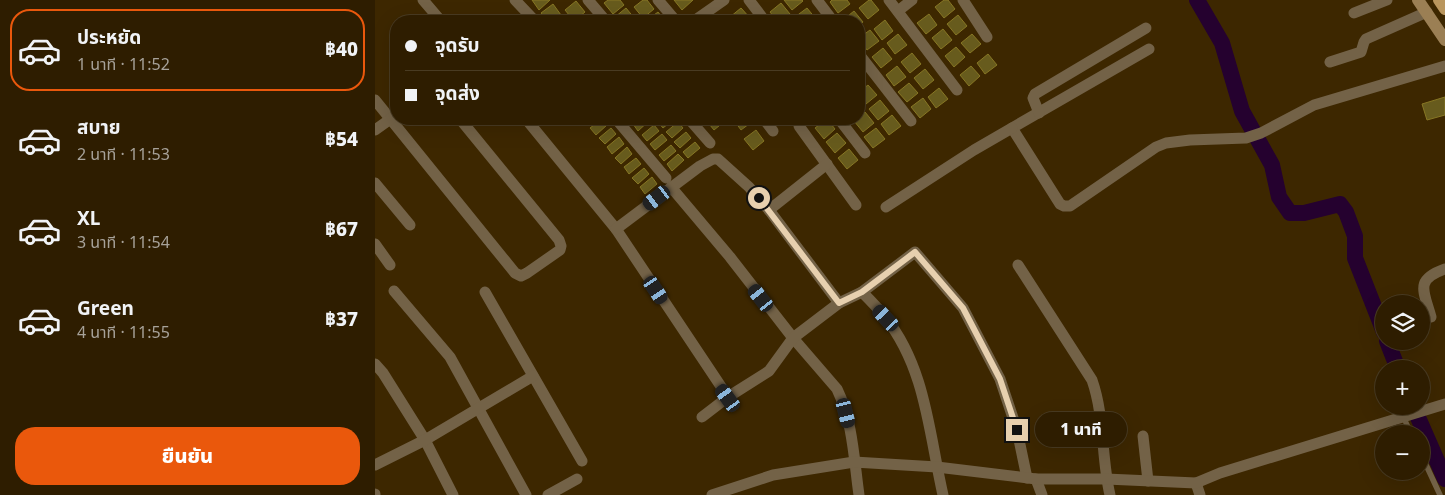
<!DOCTYPE html>
<html lang="th">
<head>
<meta charset="utf-8">
<style>
	:root { --surface:#2e1d00; --page:#3a2a0f; --text:#f1f3f6; --muted:#a7a299; --line:#493b22; --accent:#ea580c }
	body { margin:0; font-family:"Noto Sans","Noto Sans Thai",sans-serif; background:var(--page); color:var(--text); height:100vh; display:flex; flex-direction:column; font-size:19px; white-space:nowrap }
	* { box-sizing:border-box; margin:0 }
	p { font-size:16px; color:var(--muted) }
	.icon { flex:none; width:28px; height:28px; fill:none; stroke:currentColor; stroke-width:2; stroke-linecap:round; stroke-linejoin:round }
	.map { position:relative; flex:1; overflow:hidden }
	.sheet { display:flex; flex-direction:column; background:var(--surface); width:375px }
	.sheet>* { flex:none }
	.hud { position:absolute; left:15px; top:15px; width:475px; height:110px; border-radius:20px; box-shadow:0 5px 20px #0002,0 0 0 1px var(--line); display:grid; align-content:center; height:110px; padding:0 15px; background:var(--surface) }
	.controls { position:absolute; left:1000px; top:295px; display:grid; gap:10px }
	.controls a { display:grid; place-items:center; width:55px; height:55px; border-radius:50%; background:var(--surface); box-shadow:0 5px 20px #0002,0 0 0 1px var(--line); font-size:25px }
	.end { position:absolute; width:22px; height:22px; margin:-11px; border:6px solid #e7d0af; background:#111; box-shadow:0 0 0 2px #111 }
	.from { border-radius:50% }
	.bubble { position:absolute; height:35px; border-radius:18px; background:var(--surface); box-shadow:0 5px 20px #0002,0 0 0 1px var(--line); font-size:16px; font-weight:800; line-height:35px; text-align:center }
	.car { position:absolute; width:15px; height:30px; margin:-15px -8px; border-radius:6px; box-shadow:0 0 4px 1px #0007; background:linear-gradient(#222 24%,#8ab4d8 0 40%,#222 0 76%,#8ab4d8 0 86%,#222 0) }
	.hud b { display:flex; align-items:center; gap:18px; height:48px; font-size:19px }
	.hud b+b { border-top:1px solid var(--line) }
	.hud i { width:12px; height:12px; background:var(--text) }
	ul { padding:9px 0 0; list-style:none }
	li { display:flex; align-items:center; gap:15px; height:82px; margin:0 10px 8px; padding:0 5px; border:2px solid transparent; border-radius:20px }
	li div { flex:1 }
	li b { display:block; font-size:19px }
	li em { font-style:normal; font-weight:800 }
	li.current { border-color:var(--accent) }
	li>.icon { width:45px; height:45px; stroke-width:1.5 }
	.button { display:flex; gap:10px; margin-top:auto; padding:10px 15px }
	.button a { flex:1; height:58px; border-radius:20px; background:var(--accent); color:#fff; font-size:20px; font-weight:800; line-height:58px; text-align:center }
	main { display:flex; flex:1; min-height:0 }
	.map>svg:first-child { display:block }
	.lines { fill:none; stroke-linecap:round; stroke-linejoin:round }
	.river { stroke:#25012f; stroke-width:16 }
	.building { fill:#675b1d; stroke:#877724 }
	.lane { stroke:#736247; stroke-width:5.5 }
	.street { stroke:#736247; stroke-width:11 }
	.secondary { stroke:#9b7f54; stroke-width:12 }
	.primary { stroke:#ba965d; stroke-width:12 }
	.route { stroke:#e7d0af; stroke-width:6 }
</style>
</head>
<body>
<main>
<section class="sheet">
<ul>
<li class="current"><svg class="icon" aria-label="car" viewBox="0 0 24 24"><path d="M5 17H2v-5l4-1 3-4h7l3 4 3 1v5h-3M9 17h6M6 11h13"/><circle cx="7" cy="17" r="2"/><circle cx="17" cy="17" r="2"/></svg><div><b>ประหยัด</b><p>1 นาที · 11:52</p></div><em>฿40</em></li>
<li><svg class="icon" aria-label="car" viewBox="0 0 24 24"><path d="M5 17H2v-5l4-1 3-4h7l3 4 3 1v5h-3M9 17h6M6 11h13"/><circle cx="7" cy="17" r="2"/><circle cx="17" cy="17" r="2"/></svg><div><b>สบาย</b><p>2 นาที · 11:53</p></div><em>฿54</em></li>
<li><svg class="icon" aria-label="car" viewBox="0 0 24 24"><path d="M5 17H2v-5l4-1 3-4h7l3 4 3 1v5h-3M9 17h6M6 11h13"/><circle cx="7" cy="17" r="2"/><circle cx="17" cy="17" r="2"/></svg><div><b>XL</b><p>3 นาที · 11:54</p></div><em>฿67</em></li>
<li><svg class="icon" aria-label="car" viewBox="0 0 24 24"><path d="M5 17H2v-5l4-1 3-4h7l3 4 3 1v5h-3M9 17h6M6 11h13"/><circle cx="7" cy="17" r="2"/><circle cx="17" cy="17" r="2"/></svg><div><b>Green</b><p>4 นาที · 11:55</p></div><em>฿37</em></li>
</ul>
<div class="button"><a>ยืนยัน</a></div>
</section>
<div class="map">
<svg width="1070" height="495" viewBox="0 0 1070 495">
	<rect width="100%" height="100%" fill="#3d2700"/>
	<g class="lines">
		<!-- river -->
		<g class="river">
			<path d="M822,0L847,43L867,111L897,165L904,197L915,213H929L965,204L971,212L980,236V258L1009,332"/>
			<path d="M1012,341L1023,369"/>
			<path d="M1038,406L1070,479"/>
		</g>
	</g>
	<!-- building -->
	<g class="building">
		<path d="M157,0H175L164,10Z"/>
		<path d="M233,0H245L249,5L238,14L229,3Z"/>
		<path d="M268,0H272L279,9L268,18L259,7Z"/>
		<path d="M299,0H318L307,10Z"/>
		<path d="M409,0H427L428,1L417,10Z"/>
		<path d="M457,0H472L475,4L463,13L455,2Z"/>
		<path d="M494,0H496L504,10L493,19L484,8Z"/>
		<path d="M569,0H573L580,9L569,18L560,7Z"/>
		<path d="M201,1L210,12L199,21L190,10Z"/>
		<path d="M406,3L415,14L406,21H402L395,12Z"/>
		<path d="M178,4L186,15L178,21H173L166,13Z"/>
		<path d="M251,8L260,19L257,21H243L240,17Z"/>
		<path d="M366,8L375,18L371,21H359L355,17Z"/>
		<path d="M432,8L441,19L437,21H424L420,17Z"/>
		<path d="M479,11L488,22L484,25V21L468,20Z"/>
		<path d="M283,12L290,21H271Z"/>
		<path d="M554,14L562,25L551,34L542,23Z"/>
		<path d="M583,15L592,26L581,35L572,24Z"/>
		<path d="M510,20L518,31L507,40L499,29Z"/>
		<path d="M568,29L577,40L566,49L557,38Z"/>
		<path d="M495,30L504,41L492,50L484,38Z"/>
		<path d="M523,34L532,45L520,54L512,43Z"/>
		<path d="M597,34L606,44L595,53L586,43Z"/>
		<path d="M581,47L590,57L579,67L570,56Z"/>
		<path d="M508,48L517,59L506,68L497,57Z"/>
		<path d="M537,53L546,64L535,73L526,62Z"/>
		<path d="M613,54L622,65L610,74L602,63Z"/>
		<path d="M522,66L531,77L519,86L511,75Z"/>
		<path d="M596,66L605,76L594,86L585,75Z"/>
		<path d="M550,69L559,80L548,89L539,78Z"/>
		<path d="M534,83L543,93L532,102L523,92Z"/>
		<path d="M493,85L502,95L491,104L484,96V92Z"/>
		<path d="M564,88L573,99L561,108L553,97Z"/>
		<path d="M1070,97V115L1052,120L1047,104Z"/>
		<path d="M548,98L556,109L545,118L536,107Z"/>
		<path d="M505,100L514,111L503,120L494,109Z"/>
		<path d="M490,112L499,123L488,132L479,121Z"/>
		<path d="M517,115L526,126L514,135L506,124Z"/>
		<path d="M227,119L232,125L221,135L215,128Z"/>
		<path d="M264,119H273L275,120L263,131L258,124Z"/>
		<path d="M287,119H299L288,128L283,122Z"/>
		<path d="M330,119H349L350,121L339,130Z"/>
		<path d="M358,119H376L378,121L366,130Z"/>
		<path d="M452,119L460,129L449,139L440,128Z"/>
		<path d="M303,122L308,128L297,138L291,132Z"/>
		<path d="M279,125L284,131L272,141L267,135Z"/>
		<path d="M236,128L241,134L230,144L224,138Z"/>
		<path d="M501,128L510,139L498,148L489,137Z"/>
		<path d="M381,130L389,141L378,150L369,139Z"/>
		<path d="M311,132L316,138L305,148L299,142Z"/>
		<path d="M462,133L471,143L460,153L451,142Z"/>
		<path d="M287,134L292,140L280,150L275,144Z"/>
		<path d="M244,137L249,144L237,154L232,147Z"/>
		<path d="M320,142L325,148L313,158L308,152Z"/>
		<path d="M296,145L301,151L289,161L284,155Z"/>
		<path d="M252,147L257,154L246,164L240,158Z"/>
		<path d="M474,149L483,160L472,169L463,158Z"/>
		<path d="M303,154L309,160L297,171L292,164Z"/>
		<path d="M261,158L266,164L254,174L249,167Z"/>
		<path d="M269,168L274,174L263,184L257,178Z"/>
		<path d="M277,177L282,184L270,194L265,187Z"/>
	</g>
	<g class="lines">
		<!-- lane -->
		<g class="lane">
			<path d="M1028,416L1036,434"/>
			<path d="M1046,454L1065,495"/>
		</g>
		<!-- street -->
		<g class="street">
			<path d="M48,0L66,21"/>
			<path d="M140,0L160,21"/>
			<path d="M213,0L231,21"/>
			<path d="M283,0L301,21"/>
			<path d="M374,0L390,21"/>
			<path d="M442,0L458,21"/>
			<path d="M514,0L582,90"/>
			<path d="M588,0L612,37"/>
			<path d="M523,11L537,0"/>
			<path d="M979,13L1012,0"/>
			<path d="M319,21L349,0"/>
			<path d="M774,49L637,128L685,204L689,206H695L781,147L791,143L815,140L871,138L886,133L939,105L1070,66"/>
			<path d="M484,54L536,121"/>
			<path d="M955,62L986,52L989,42L991,39L1052,12"/>
			<path d="M0,100L140,273L146,276L152,273L185,250L186,246L184,240L85,119"/>
			<path d="M664,113L658,98L660,94L771,28"/>
			<path d="M151,119L241,229L353,397"/>
			<path d="M241,119L291,178"/>
			<path d="M314,119L335,143"/>
			<path d="M389,119L398,131"/>
			<path d="M464,119L490,153"/>
			<path d="M424,126L481,205"/>
			<path d="M0,130L21,115"/>
			<path d="M0,183L35,225"/>
			<path d="M296,187L355,257L418,338L462,389C478,422 479,460 484,495"/>
			<path d="M511,207L599,150L637,128"/>
			<path d="M394,210L452,164"/>
			<path d="M241,229L325,166L338,159H343L374,187L394,210L464,303"/>
			<path d="M0,244L15,265"/>
			<path d="M643,265L717,380C730,417 726,457 735,495"/>
			<path d="M19,291L75,357L151,495"/>
			<path d="M110,292L207,461"/>
			<path d="M487,292C495,300 503,308 510,317C551,368 554,434 568,495"/>
			<path d="M1056,317C1049,291 1039,280 1070,269"/>
			<path d="M0,364L8,373L50,440L78,495"/>
			<path d="M327,417L353,397L394,371L418,338L464,303L487,292L540,252L588,308L625,379L642,430L652,478"/>
			<path d="M768,436L773,481"/>
			<path d="M0,465L50,440L158,376"/>
			<path d="M661,479L667,495"/>
			<path d="M821,483L825,495"/>
			<path d="M0,494V495"/>
			<path d="M173,495L202,479"/>
			<path d="M337,495L398,475L479,462L562,467L661,479H731L821,483L845,473L1070,404"/>
		</g>
		<!-- secondary -->
		<path class="secondary" d="M1043,0L1070,40"/>
		<!-- primary -->
		<path class="primary" d="M1064,0L1070,9"/>
	</g>
	<g class="lines">
		<!-- route -->
		<path class="route" d="M384,198L464,303L487,292L540,252L588,308L625,379L642,430"/>
	</g>
</svg>
<div class="controls">
<a><svg class="icon" aria-label="layers" viewBox="0 0 24 24"><path d="M12 4l9 5-9 5-9-5zM3 14l9 5 9-5"/></svg></a>
<a>+</a>
<a>−</a>
</div>
<i class="end from" style="left:384px;top:198px"></i>
<i class="end" style="left:642px;top:430px"></i>
<div class="bubble" style="left:660px;top:412px;width:92px">1 นาที</div>
<i class="car" style="left:282px;top:198px;rotate:233deg"></i>
<i class="car" style="left:281px;top:290px;rotate:146deg"></i>
<i class="car" style="left:386px;top:298px;rotate:322deg"></i>
<i class="car" style="left:511px;top:318px;rotate:317deg"></i>
<i class="car" style="left:353px;top:398px;rotate:324deg"></i>
<i class="car" style="left:471px;top:413px;rotate:166deg"></i>
<div class="hud">
<b><i class="from"></i>จุดรับ</b>
<b><i></i>จุดส่ง</b>
</div>
</div>
</main>
</body>
</html>
